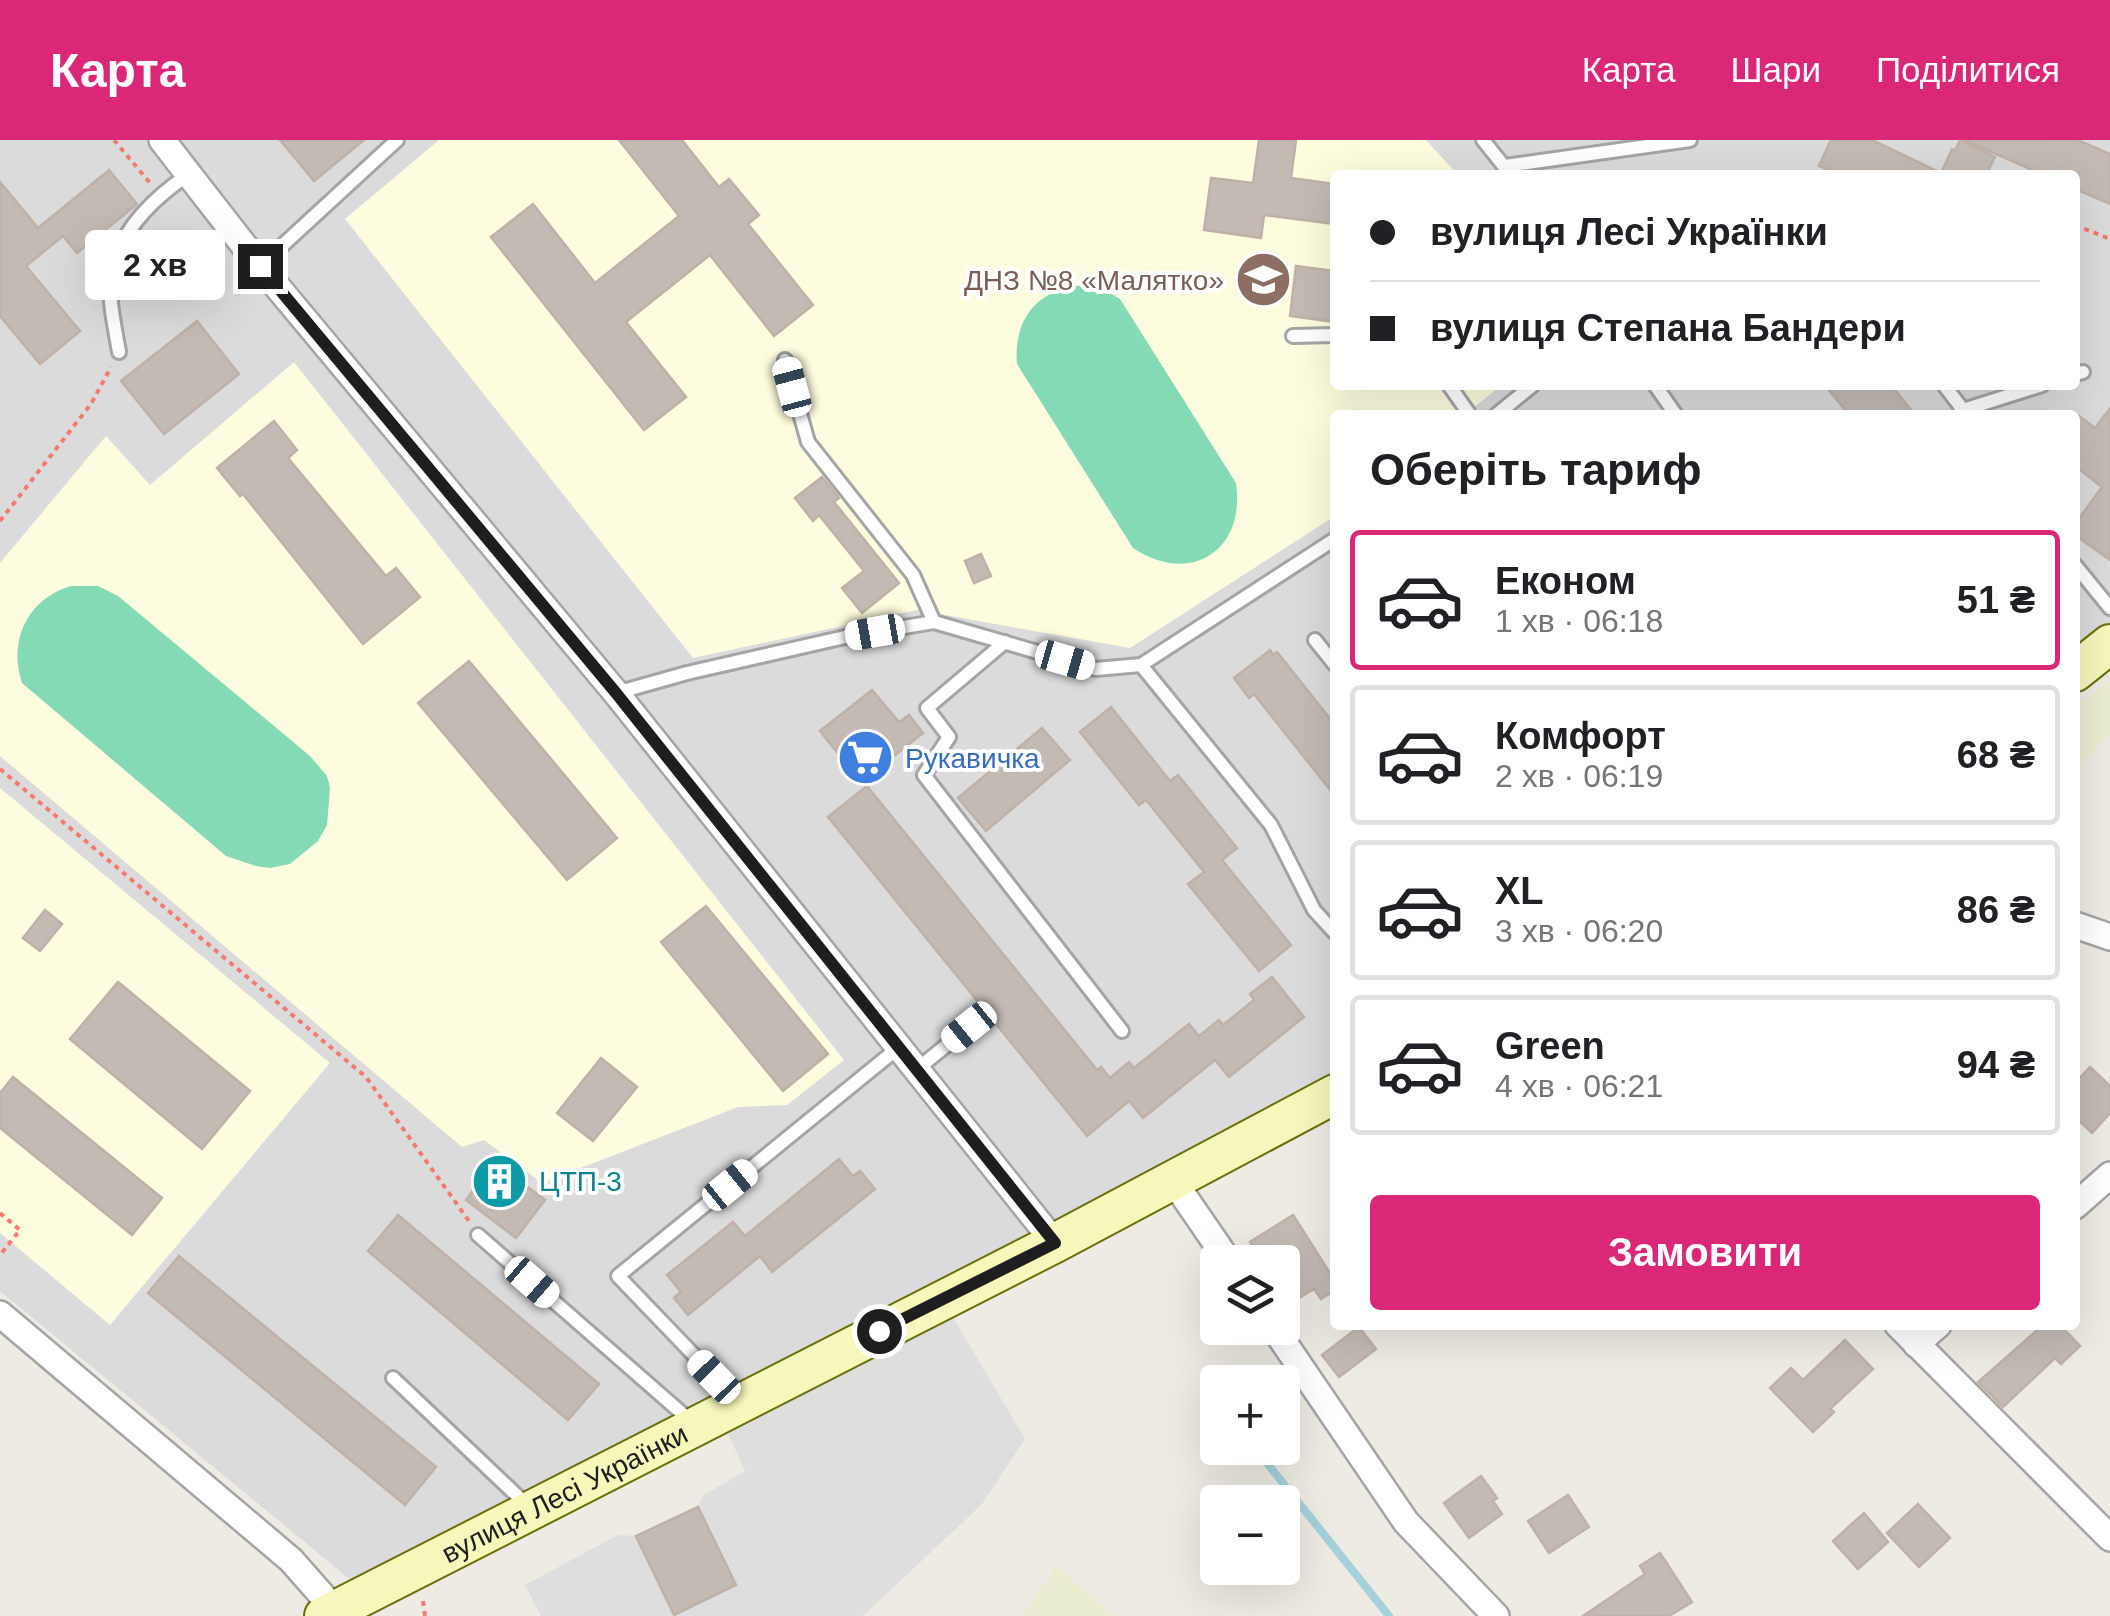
<!DOCTYPE html>
<html lang="uk">
<head>
<meta charset="utf-8">
<style>
	:root { --surface:#fff; --page:#f2f2f2; --text:#202124; --muted:#757577; --line:#e0e0e0; --accent:#db2777 }
	body { margin:0; font-family:Arial,sans-serif; background:var(--page); color:var(--text); height:100vh; display:flex; flex-direction:column; font-size:38px; white-space:nowrap }
	* { box-sizing:border-box; margin:0 }
	p { font-size:32px; color:var(--muted) }
	.icon { flex:none; width:55px; height:55px; fill:none; stroke:currentColor; stroke-width:2; stroke-linecap:round; stroke-linejoin:round }
	.map { position:relative; flex:1; overflow:hidden }
	.sheet { position:absolute; left:1330px; top:270px; width:750px; height:920px; display:flex; flex-direction:column; background:var(--surface); border-radius:10px; box-shadow:0 10px 40px #0002 }
	.sheet>* { flex:none }
	.hud { position:absolute; left:1330px; top:30px; width:750px; height:220px; border-radius:10px; box-shadow:0 10px 40px #0002; display:grid; align-content:center; height:220px; padding:0 40px; background:var(--surface) }
	.controls { position:absolute; left:1200px; top:1105px; display:grid; gap:20px }
	.controls a { display:grid; place-items:center; width:100px; height:100px; border-radius:10px; background:var(--surface); box-shadow:0 10px 40px #0002; font-size:50px }
	.end { position:absolute; width:45px; height:45px; margin:-22px; border:12px solid #1e1e1e; background:#fff; box-shadow:0 0 0 5px #fff }
	.from { border-radius:50% }
	.bubble { position:absolute; height:70px; border-radius:10px; background:var(--surface); box-shadow:0 10px 40px #0002; font-size:32px; font-weight:700; line-height:70px; text-align:center }
	.car { position:absolute; width:30px; height:60px; margin:-30px -15px; border-radius:12px; box-shadow:0 0 8px 2px #0007; background:linear-gradient(#fff 24%,#345 0 40%,#fff 0 76%,#345 0 86%,#fff 0) }
	.hud b { display:flex; align-items:center; gap:35px; height:95px; font-size:38px }
	.hud b+b { border-top:2px solid var(--line) }
	.hud i { width:25px; height:25px; background:var(--text) }
	ul { padding:0; list-style:none }
	li { display:flex; align-items:center; gap:30px; height:140px; margin:0 20px 15px; padding:0 20px; border:5px solid var(--line); border-radius:10px }
	li div { flex:1 }
	li b { display:block; font-size:38px }
	li em { font-style:normal; font-weight:700 }
	li.on { border-color:var(--accent) }
	li>.icon { width:90px; height:90px; stroke-width:1.5 }
	h2 { padding:0 40px; font-size:45px; line-height:120px }
	.primary-button { display:flex; gap:20px; margin-top:auto; padding:20px 40px }
	.primary-button a { flex:1; height:115px; border-radius:10px; background:var(--accent); color:#fff; font-size:40px; font-weight:700; line-height:115px; text-align:center }
	header { display:flex; align-items:center; gap:60px; box-sizing:border-box; height:140px; padding:0 50px; background:var(--accent); color:#fff }
	header strong { font-size:48px }
	nav { display:flex; gap:55px; margin-inline-start:auto; font-size:35px }
	.map>svg:first-child { display:block }
	.residential { fill:#dcdbdb; fill-rule:evenodd }
	.education { fill:#fefcde }
	.farmland { fill:#ebedd0 }
	.pitch { fill:#85dab6 }
	.parking { fill:#dedede }
	.lines { fill:none; stroke-linecap:round; stroke-linejoin:round }
	.stream { stroke:#a6d1da; stroke-width:8 }
	.building { fill:#c3bab4; stroke:#bfb1a7; stroke-width:2.5 }
	.lane-casing { stroke:#a5a5a5; stroke-width:18 }
	.street-casing { stroke:#a5a5a5; stroke-width:30 }
	.secondary-casing { stroke:#697009; stroke-width:42 }
	.path { stroke:#f47970; stroke-width:4; stroke-dasharray:5 5; stroke-linecap:butt }
	.lane { stroke:#fff; stroke-width:12 }
	.street { stroke:#fff; stroke-width:25 }
	.secondary { stroke:#f6f7ba; stroke-width:38 }
	.route { stroke:#1e1e1e; stroke-width:12 }
	.labels { text-anchor:middle; stroke-width:8; stroke-linejoin:round; paint-order:stroke }
	.education-label { font-size:28px; fill:#785e54; stroke:#fff; text-anchor:end }
	.shop-label { font-size:28px; fill:#366cbe; stroke:#fff; text-anchor:start }
	.culture-label { font-size:28px; fill:#0d838f; stroke:#fff; text-anchor:start }
	.street-label { font-size:28px; fill:#1e1e1e; stroke:#fff }
</style>
</head>
<body>
<header>
<strong>Карта</strong>
<nav><a>Карта</a><a>Шари</a><a>Поділитися</a></nav>
</header>
<div class="map">
<svg width="2110" height="1476" viewBox="0 0 2110 1476">
	<rect width="100%" height="100%" fill="#eeebe4"/>
	<!-- residential -->
	<path class="residential" d="M0,0H2110V488L2075,517V275H1335V938L358,1446L0,1151ZM1335,35H2075V245H1335Z"/>
	<!-- education -->
	<g class="education">
		<path d="M439,0H1426L1458,35H1335V245H1502L1464,275H1335V376L1130,508L917,470L693,518L345,79Z"/>
		<path d="M294,222L844,920L787,965L738,967L542,1043L484,1000L462,1007L0,616V423L106,296L150,345Z"/>
		<path d="M0,648L330,923L110,1185L0,1093Z"/>
	</g>
	<!-- farmland -->
	<g class="farmland">
		<path d="M2110,542V594L2075,630V565Z"/>
		<path d="M1056,1426L1114,1476H1022Z"/>
	</g>
	<!-- pitch -->
	<g class="pitch">
		<path d="M1083,145L1103,149L1120,159L1236,343C1246,411 1190,446 1133,408L1017,224C1013,178 1038,149 1083,145Z"/>
		<path d="M71,446H98L118,456L310,616L327,636L330,648L327,685L318,701L290,724L270,728L256,726L226,716L22,543C8,501 27,459 71,446Z"/>
	</g>
	<!-- parking -->
	<path class="parking" d="M953,1177L1025,1299L982,1364L863,1476H541L525,1445L618,1395L636,1396L697,1367L704,1355L745,1331L728,1294Z"/>
	<g class="lines">
		<!-- stream -->
		<path class="stream" d="M1255,1308L1389,1476"/>
	</g>
	<!-- building -->
	<g class="building">
		<path d="M280,0H364L314,41Z"/>
		<path d="M619,0H682L719,47L729,39L759,75L748,84L813,165L774,196L710,115L626,182L686,257L644,290L491,97L533,64L595,143L679,76Z"/>
		<path d="M1259,0H1296L1291,38L1335,44V84L1264,75L1261,98L1204,90L1211,38L1253,43Z"/>
		<path d="M1831,0H1872L1941,33L1952,9L1955,11L1960,0L1995,17L1986,35H1839L1819,26Z"/>
		<path d="M1964,0H2078L2110,14V64L2075,49V35H2044Z"/>
		<path d="M109,30L137,64L77,113L63,96L26,126L80,191L40,224L0,176V42L38,88Z"/>
		<path d="M1296,126L1335,131V182L1290,176Z"/>
		<path d="M197,181L239,234L164,294L121,241Z"/>
		<path d="M1825,245H1891L1915,275H1849Z"/>
		<path d="M2110,268V420L2075,395V384L2102,347L2075,326V273L2095,288Z"/>
		<path d="M274,281L297,310L288,318L386,436L396,428L420,457L363,504L243,354L240,356L217,328Z"/>
		<path d="M822,337L839,358L834,362L899,443L862,473L842,448L864,431L819,375L813,381L795,358Z"/>
		<path d="M981,414L991,436L974,443L965,421Z"/>
		<path d="M1270,510L1273,515L1277,512L1335,585V656L1254,554L1249,558L1234,538Z"/>
		<path d="M469,521L617,698L567,740L418,563Z"/>
		<path d="M872,550L899,582L909,575L923,593L861,642L820,591Z"/>
		<path d="M1111,567L1170,641L1178,635L1237,708L1222,720L1291,805L1259,831L1188,744L1204,732L1146,660L1139,665L1080,592Z"/>
		<path d="M1042,588L1070,620L986,691L958,658Z"/>
		<path d="M867,646L1097,930L1101,927L1110,938L1129,922L1134,928L1189,884L1199,896L1219,880L1223,885L1254,860L1250,854L1272,837L1304,877L1229,937L1215,920L1143,978L1129,961L1087,996L828,677Z"/>
		<path d="M706,766L828,914L783,951L661,802Z"/>
		<path d="M45,770L62,784L40,811L23,798Z"/>
		<path d="M118,842L250,951L202,1009L70,899Z"/>
		<path d="M601,918L637,947L593,1001L557,973Z"/>
		<path d="M2090,927L2110,946V973L2092,993L2075,977V943Z"/>
		<path d="M13,937L162,1058L132,1095L0,988V953Z"/>
		<path d="M839,1019L853,1036L860,1031L875,1049L772,1132L760,1116L688,1175L674,1158L681,1152L667,1135L733,1082L745,1096Z"/>
		<path d="M494,1022L545,1060L516,1098L466,1060Z"/>
		<path d="M398,1075L599,1244L568,1280L368,1111Z"/>
		<path d="M1293,1075L1335,1141V1150L1321,1159L1314,1149L1289,1164L1282,1154V1122H1263L1250,1102Z"/>
		<path d="M179,1116L436,1327L405,1365L148,1153Z"/>
		<path d="M2043,1185H2060L2080,1206L2061,1224L2055,1218L2003,1267L1978,1242Z"/>
		<path d="M1359,1187L1376,1209L1339,1237L1322,1215Z"/>
		<path d="M1845,1200L1873,1229L1830,1269L1834,1272L1813,1292L1770,1248L1791,1228L1803,1240Z"/>
		<path d="M1481,1336L1497,1358L1493,1361L1502,1374L1469,1398L1444,1363Z"/>
		<path d="M1568,1355L1589,1387L1549,1413L1528,1381Z"/>
		<path d="M1918,1364L1950,1398L1919,1427L1887,1393Z"/>
		<path d="M698,1367L736,1445L674,1475L636,1396Z"/>
		<path d="M1864,1373L1888,1402L1858,1429L1833,1401Z"/>
		<path d="M1660,1413L1692,1462L1669,1476H1583L1645,1434L1640,1426Z"/>
	</g>
	<g class="lines">
		<defs>
			<g id="lane">
				<path d="M1483,0L1511,35"/>
				<path d="M1505,26L1690,0"/>
				<path d="M260,126L397,0"/>
				<path d="M1293,196L1335,195"/>
				<path d="M119,212C115,187 107,157 112,132C120,90 155,57 189,34"/>
				<path d="M785,220L808,302L913,435L934,482"/>
				<path d="M2075,234L2083,232"/>
				<path d="M1449,245L1470,275"/>
				<path d="M1655,245L1676,275"/>
				<path d="M1944,245L1967,275"/>
				<path d="M1963,270L2042,245"/>
				<path d="M1496,275L1533,245"/>
				<path d="M2075,425L2110,468"/>
				<path d="M1315,500L1335,525"/>
				<path d="M1005,502L927,568L949,597L924,635L1122,891"/>
				<path d="M1141,525L1271,685L1314,770L1335,793"/>
				<path d="M616,553L687,533L845,497L934,482L1096,529L1141,525L1335,399"/>
				<path d="M916,930L969,887"/>
				<path d="M478,1095L693,1283"/>
				<path d="M393,1238L529,1367"/>
				<path d="M737,1260L618,1136L898,908"/>
			</g>
			<g id="street">
				<path d="M162,0L260,126L616,553L1055,1103"/>
				<path d="M2075,785L2110,797"/>
				<path d="M1172,1039L1229,1122"/>
				<path d="M2075,1066L2110,1035"/>
				<path d="M0,1174L291,1420L335,1470"/>
				<path d="M1898,1185L2110,1398"/>
				<path d="M1274,1188L1406,1382L1496,1476"/>
				<path d="M1916,1204L1938,1185"/>
			</g>
			<g id="secondary">
				<path d="M2075,532L2110,504"/>
				<path id="s1" d="M324,1476L1055,1103L1335,954"/>
			</g>
		</defs>
		<!-- lane casing -->
		<use href="#lane" class="lane-casing"/>
		<!-- street casing -->
		<use href="#street" class="street-casing"/>
		<!-- secondary casing -->
		<use href="#secondary" class="secondary-casing"/>
		<!-- path -->
		<g class="path">
			<path d="M114,0L150,43"/>
			<path d="M2075,85L2110,99"/>
			<path d="M0,381L91,264L111,227"/>
			<path d="M0,629L366,937L469,1081"/>
			<path d="M0,1073L20,1090L0,1115"/>
			<path d="M423,1461L425,1476"/>
		</g>
		<!-- lane -->
		<use href="#lane" class="lane"/>
		<!-- street -->
		<use href="#street" class="street"/>
		<!-- secondary -->
		<use href="#secondary" class="secondary"/>
	</g>
	<g class="lines">
		<!-- route -->
		<path class="route" d="M260,126L616,553L1055,1103L879,1191"/>
	</g>
	<!-- icons -->
	<defs>
		<symbol id="school-disc" viewBox="-11 -11 22 22"><circle r="9.5" fill="#8d6e63" stroke="#fff"/><path d="M0-5L7-2L0 1L-7-2ZM-4 1L0 2.5L4 1V4Q0 6-4 4Z" fill="#fff"/></symbol>
		<symbol id="supermarket-disc" viewBox="-11 -11 22 22"><circle r="9.5" fill="#3f7fe0" stroke="#fff"/><path d="M-6-5.5h2.5l.6 2H6L4.5 2H-2.5L-4.4-4H-6ZM-1.5 3.2a1.3 1.3 0 1 0 .1 0ZM3 3.2a1.3 1.3 0 1 0 .1 0Z" fill="#fff"/></symbol>
		<symbol id="building-disc" viewBox="-11 -11 22 22"><circle r="9.5" fill="#0f9aa8" stroke="#fff"/><path d="M-4-6H4V6H1V3H-1V6H-4ZM-2.5-4.3h1.7v1.8h-1.7ZM.8-4.3h1.7v1.8H.8ZM-2.5-1h1.7V.8h-1.7ZM.8-1h1.7V.8H.8Z" fill="#fff"/></symbol>
	</defs>
	<g fill-rule="evenodd">
		<use href="#school-disc" x="1232" y="108" width="63" height="63"/>
		<use href="#supermarket-disc" x="834" y="586" width="63" height="63"/>
		<use href="#building-disc" x="468" y="1010" width="63" height="63"/>
	</g>
	<g class="labels">
		<!-- education labels -->
		<g class="education-label">
			<text x="1224" y="150">ДНЗ №8 «Малятко»</text>
		</g>
		<!-- shop labels -->
		<g class="shop-label">
			<text x="905" y="628">Рукавичка</text>
		</g>
		<!-- culture labels -->
		<g class="culture-label">
			<text x="539" y="1051">ЦТП-3</text>
		</g>
		<!-- street labels -->
		<g class="street-label">
			<text dy="10" stroke="none"><textPath href="#s1" startOffset="270">вулиця Лесі Українки</textPath></text>
		</g>
	</g>
</svg>
<div class="controls">
<a><svg class="icon" aria-label="layers" viewBox="0 0 24 24"><path d="M12 4l9 5-9 5-9-5zM3 14l9 5 9-5"/></svg></a>
<a>+</a>
<a>−</a>
</div>
<i class="end from" style="left:879px;top:1191px"></i>
<i class="end" style="left:260px;top:126px"></i>
<div class="bubble" style="left:85px;top:90px;width:140px">2 хв</div>
<i class="car" style="left:792px;top:247px;rotate:345deg"></i>
<i class="car" style="left:875px;top:492px;rotate:260deg"></i>
<i class="car" style="left:1065px;top:520px;rotate:106deg"></i>
<i class="car" style="left:969px;top:887px;rotate:231deg"></i>
<i class="car" style="left:730px;top:1045px;rotate:51deg"></i>
<i class="car" style="left:532px;top:1142px;rotate:131deg"></i>
<i class="car" style="left:714px;top:1237px;rotate:316deg"></i>
<div class="hud">
<b><i class="from"></i>вулиця Лесі Українки</b>
<b><i></i>вулиця Степана Бандери</b>
</div>
<section class="sheet">
<h2>Оберіть тариф</h2>
<ul>
<li class="on"><svg class="icon" aria-label="car" viewBox="0 0 24 24"><path d="M5 17H2v-5l4-1 3-4h7l3 4 3 1v5h-3M9 17h6M6 11h13"/><circle cx="7" cy="17" r="2"/><circle cx="17" cy="17" r="2"/></svg><div><b>Економ</b><p>1 хв · 06:18</p></div><em>51 ₴</em></li>
<li><svg class="icon" aria-label="car" viewBox="0 0 24 24"><path d="M5 17H2v-5l4-1 3-4h7l3 4 3 1v5h-3M9 17h6M6 11h13"/><circle cx="7" cy="17" r="2"/><circle cx="17" cy="17" r="2"/></svg><div><b>Комфорт</b><p>2 хв · 06:19</p></div><em>68 ₴</em></li>
<li><svg class="icon" aria-label="car" viewBox="0 0 24 24"><path d="M5 17H2v-5l4-1 3-4h7l3 4 3 1v5h-3M9 17h6M6 11h13"/><circle cx="7" cy="17" r="2"/><circle cx="17" cy="17" r="2"/></svg><div><b>XL</b><p>3 хв · 06:20</p></div><em>86 ₴</em></li>
<li><svg class="icon" aria-label="car" viewBox="0 0 24 24"><path d="M5 17H2v-5l4-1 3-4h7l3 4 3 1v5h-3M9 17h6M6 11h13"/><circle cx="7" cy="17" r="2"/><circle cx="17" cy="17" r="2"/></svg><div><b>Green</b><p>4 хв · 06:21</p></div><em>94 ₴</em></li>
</ul>
<div class="primary-button"><a>Замовити</a></div>
</section>
</div>
</body>
</html>
